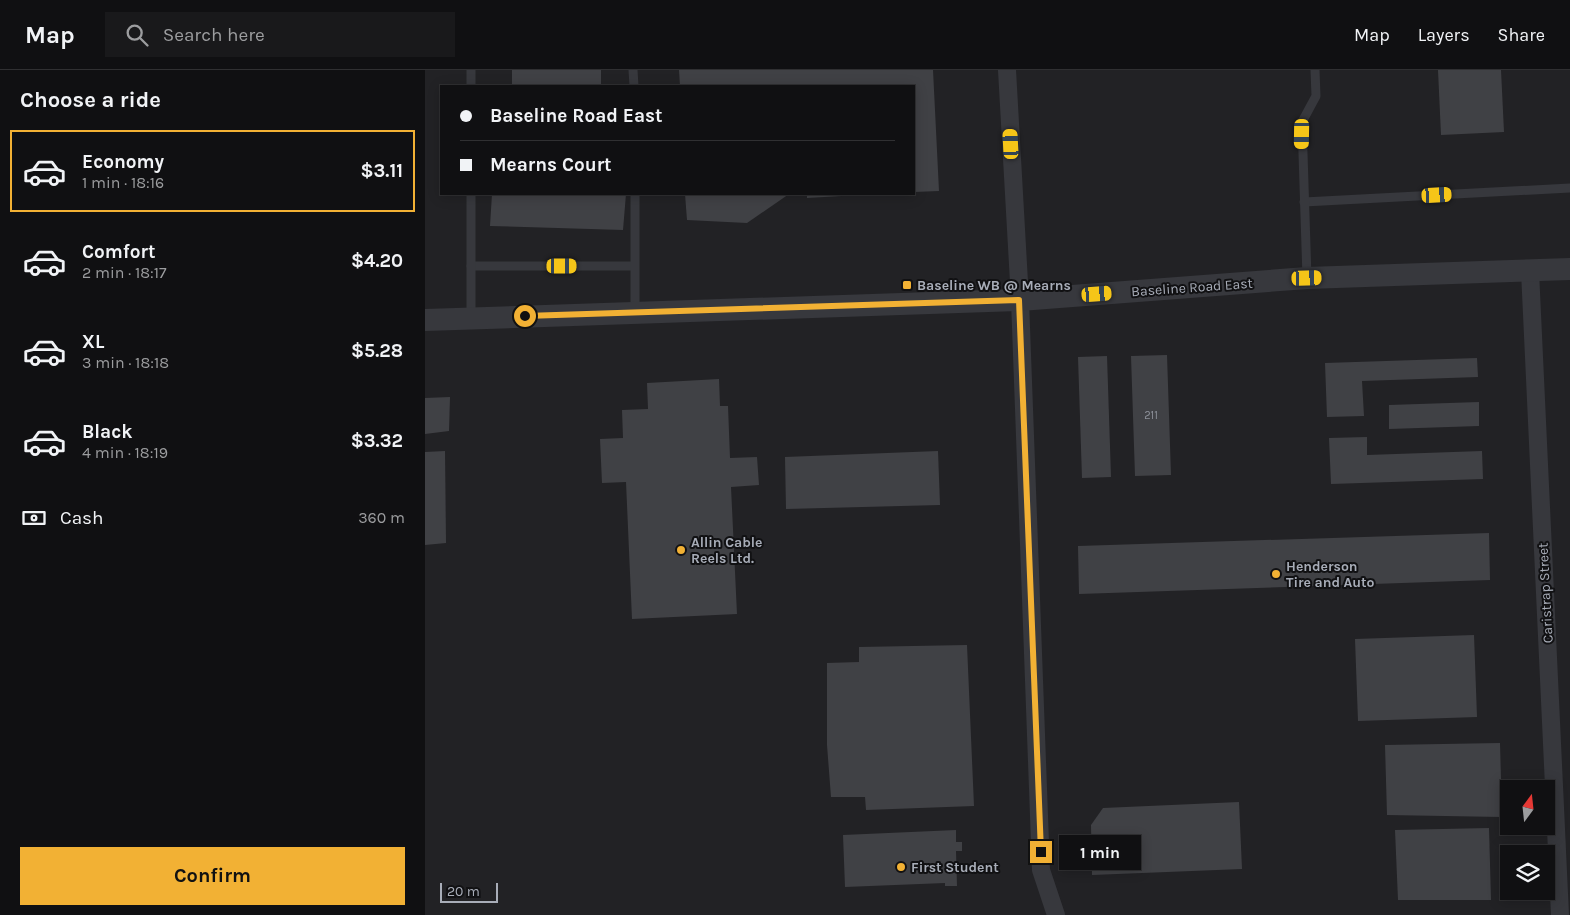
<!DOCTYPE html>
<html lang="en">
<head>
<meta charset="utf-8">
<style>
	:root { --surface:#101012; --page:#19191b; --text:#f1f3f6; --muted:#9c9d9f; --line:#303032; --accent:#f2b134 }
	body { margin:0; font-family:Karla,sans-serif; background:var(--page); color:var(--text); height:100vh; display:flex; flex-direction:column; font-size:19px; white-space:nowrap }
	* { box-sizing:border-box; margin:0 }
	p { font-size:16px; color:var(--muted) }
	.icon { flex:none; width:28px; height:28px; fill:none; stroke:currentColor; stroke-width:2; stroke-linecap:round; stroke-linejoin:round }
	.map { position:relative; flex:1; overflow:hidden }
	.drawer { display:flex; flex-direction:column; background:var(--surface); width:425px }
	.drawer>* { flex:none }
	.hud { position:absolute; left:15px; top:15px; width:475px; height:110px; border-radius:0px; box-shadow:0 2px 12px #0003,0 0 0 1px var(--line); display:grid; align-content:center; height:110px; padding:0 20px; background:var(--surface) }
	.needle { width:32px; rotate:15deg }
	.fabs { position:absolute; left:1075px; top:710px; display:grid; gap:10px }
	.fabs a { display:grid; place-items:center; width:55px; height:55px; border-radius:0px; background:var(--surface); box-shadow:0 2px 12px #0003,0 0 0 1px var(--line); font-size:25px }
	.scale { position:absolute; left:15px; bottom:12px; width:58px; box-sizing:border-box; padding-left:5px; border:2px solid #a8adb8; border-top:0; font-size:14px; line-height:18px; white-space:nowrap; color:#a8adb8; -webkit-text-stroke:4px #111113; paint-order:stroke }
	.end { position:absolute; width:22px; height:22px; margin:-11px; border:6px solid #f2b134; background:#111; box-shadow:0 0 0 2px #111 }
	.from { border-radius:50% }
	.bubble { position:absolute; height:35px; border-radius:0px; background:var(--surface); box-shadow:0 2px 12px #0003,0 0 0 1px var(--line); font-size:16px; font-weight:700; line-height:35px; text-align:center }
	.car { position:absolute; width:15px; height:30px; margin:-15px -8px; border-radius:6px; box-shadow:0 0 4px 1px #0007; background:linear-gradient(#f5c518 24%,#345 0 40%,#f5c518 0 76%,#345 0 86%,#f5c518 0) }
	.hud b { display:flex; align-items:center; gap:18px; height:48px; font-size:19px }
	.hud b+b { border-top:1px solid var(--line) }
	.hud i { width:12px; height:12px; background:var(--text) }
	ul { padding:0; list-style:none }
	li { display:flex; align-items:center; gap:15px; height:82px; margin:0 10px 8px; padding:0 10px; border:2px solid transparent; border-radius:0px }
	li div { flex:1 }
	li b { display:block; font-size:19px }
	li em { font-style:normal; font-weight:700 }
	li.current { border-color:var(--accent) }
	li>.icon { width:45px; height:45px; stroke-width:1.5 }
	h2 { padding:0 20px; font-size:22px; line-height:60px }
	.pay { display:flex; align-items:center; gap:12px; height:55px; padding:0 20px; font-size:19px }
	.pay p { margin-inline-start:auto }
	.action { display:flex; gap:10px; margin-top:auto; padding:10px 20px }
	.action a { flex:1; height:58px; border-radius:0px; background:var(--accent); color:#111; font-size:20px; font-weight:700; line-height:58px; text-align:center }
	header { display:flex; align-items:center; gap:30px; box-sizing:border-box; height:70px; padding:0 25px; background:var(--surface); border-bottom:1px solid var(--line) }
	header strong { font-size:24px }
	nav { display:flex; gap:28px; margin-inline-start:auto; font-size:18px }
	.search { width:350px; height:45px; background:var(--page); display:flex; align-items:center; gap:12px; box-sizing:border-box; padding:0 18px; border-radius:0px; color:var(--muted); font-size:19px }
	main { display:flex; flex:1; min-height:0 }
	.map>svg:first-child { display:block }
	.built { fill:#222225; fill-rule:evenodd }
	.building { fill:#404145 }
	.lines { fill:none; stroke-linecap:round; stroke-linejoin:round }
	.service { stroke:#37383d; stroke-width:9 }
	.minor { stroke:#37383d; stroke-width:18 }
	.tertiary { stroke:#37383d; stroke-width:22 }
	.route { stroke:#f2b134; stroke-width:6 }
	.poi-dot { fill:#f2b134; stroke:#111113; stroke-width:2 }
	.labels { text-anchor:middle; stroke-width:4; stroke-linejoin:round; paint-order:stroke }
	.number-label { font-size:11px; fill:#8e929b }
	.poi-label { font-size:14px; font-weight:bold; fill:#a8adb8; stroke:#111113; text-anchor:start }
	.street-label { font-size:14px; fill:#a8adb8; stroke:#111113 }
</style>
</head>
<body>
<header>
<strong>Map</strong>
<div class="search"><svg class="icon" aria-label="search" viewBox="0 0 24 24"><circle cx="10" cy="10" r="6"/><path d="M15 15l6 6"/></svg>Search here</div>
<nav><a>Map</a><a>Layers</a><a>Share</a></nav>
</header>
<main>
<section class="drawer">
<h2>Choose a ride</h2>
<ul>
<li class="current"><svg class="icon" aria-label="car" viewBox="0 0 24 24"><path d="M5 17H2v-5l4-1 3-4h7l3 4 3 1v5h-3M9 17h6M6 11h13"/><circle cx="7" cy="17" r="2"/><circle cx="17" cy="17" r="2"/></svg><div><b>Economy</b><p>1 min · 18:16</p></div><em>$3.11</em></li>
<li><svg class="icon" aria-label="car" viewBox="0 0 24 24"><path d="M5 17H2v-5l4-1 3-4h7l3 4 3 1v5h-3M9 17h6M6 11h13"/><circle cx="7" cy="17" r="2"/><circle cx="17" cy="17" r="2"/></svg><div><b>Comfort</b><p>2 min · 18:17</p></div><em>$4.20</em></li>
<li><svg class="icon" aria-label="car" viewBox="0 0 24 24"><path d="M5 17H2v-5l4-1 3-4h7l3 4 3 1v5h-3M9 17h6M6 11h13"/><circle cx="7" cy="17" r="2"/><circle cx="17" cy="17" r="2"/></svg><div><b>XL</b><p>3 min · 18:18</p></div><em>$5.28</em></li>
<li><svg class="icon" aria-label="car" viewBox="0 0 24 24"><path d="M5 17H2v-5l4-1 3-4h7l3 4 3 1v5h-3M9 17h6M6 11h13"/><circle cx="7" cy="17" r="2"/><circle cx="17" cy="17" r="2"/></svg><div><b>Black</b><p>4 min · 18:19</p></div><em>$3.32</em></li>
</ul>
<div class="pay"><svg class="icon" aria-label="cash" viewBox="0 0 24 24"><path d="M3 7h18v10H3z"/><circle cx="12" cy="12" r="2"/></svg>Cash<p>360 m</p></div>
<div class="action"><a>Confirm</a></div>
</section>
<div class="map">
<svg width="1145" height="845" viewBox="0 0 1145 845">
	<rect width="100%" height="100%" fill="#161618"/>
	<!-- built -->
	<path class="built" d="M0,0H1145V845H0ZM16,16H489V124H16ZM1084,719H1121V756H1084ZM1084,784H1121V821H1084Z"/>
	<!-- building -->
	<g class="building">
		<rect x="87" y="0" width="89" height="16"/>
		<path d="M254,0H508L514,121L489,122V16H255Z"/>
		<path d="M1013,0H1076L1079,62L1016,65Z"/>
		<path d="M67,124H201L198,160L65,156Z"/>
		<path d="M260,124H364L322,153L262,150Z"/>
		<path d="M382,124H434V125L382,128Z"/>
		<path d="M742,285L746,405L710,406L706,286Z"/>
		<path d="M682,286L686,407L657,408L653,287Z"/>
		<path d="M1052,288L1053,307L937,311L939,346L902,347L900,293Z"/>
		<path d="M294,309L295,336H303L305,388L332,387L334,415L306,417L312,544L207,549L201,412L177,413L175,369L198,368L197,340L223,339L222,313Z"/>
		<path d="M25,327L24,361L0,364V328Z"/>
		<path d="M1054,332V356L964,359V335Z"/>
		<path d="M942,367V385L1057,381L1058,409L906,414L904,368Z"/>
		<path d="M20,381L21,473L0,475V382Z"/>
		<path d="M513,381L515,435L361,439L360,387Z"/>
		<path d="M1064,463L1065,510L654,524L653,476Z"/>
		<path d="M1049,565L1052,647L933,651L930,569Z"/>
		<path d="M542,575L549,736L441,740L440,727H406L402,675V593L434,592V577Z"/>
		<path d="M1075,673L1077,747L962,745L960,675Z"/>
		<path d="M814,732L817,799L667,805L666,755L678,738Z"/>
		<path d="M1064,758L1066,830H973L970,760Z"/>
		<path d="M531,760V772H537V781H531L532,816H520V813L420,817L418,765Z"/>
	</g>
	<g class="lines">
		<!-- service -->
		<g class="service">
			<path d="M208,0L209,16"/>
			<path d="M46,16V0"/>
			<path d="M879,132L1145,118"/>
			<path d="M46,196H209"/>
			<path d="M882,208L877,52L891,26L890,0"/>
			<path d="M210,242V124"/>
			<path d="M46,248V124"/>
		</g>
		<!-- minor -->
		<g class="minor">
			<path d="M582,0L595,230L616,800L631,845"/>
			<path d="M1105,201L1135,845"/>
		</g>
		<!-- tertiary -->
		<path class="tertiary" d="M0,250L595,230L882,208L1145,199"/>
	</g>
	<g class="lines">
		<!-- route -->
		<path class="route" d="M100,246L594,230L616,782"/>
	</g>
	<!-- markers -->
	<g class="poi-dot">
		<rect x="477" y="210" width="10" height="10" rx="2.5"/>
		<circle cx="256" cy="480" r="5"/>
		<circle cx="851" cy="504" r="5"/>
		<circle cx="476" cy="797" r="5"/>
	</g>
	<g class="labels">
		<!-- number labels -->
		<g class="number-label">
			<text x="726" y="349">211</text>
		</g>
		<!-- poi labels -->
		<g class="poi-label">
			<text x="492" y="220">Baseline WB @ Mearns</text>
			<text x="266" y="477">Allin Cable<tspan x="266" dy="16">Reels Ltd.</tspan></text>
			<text x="861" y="501">Henderson<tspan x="861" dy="16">Tire and Auto</tspan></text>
			<text x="486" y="802">First Student</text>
		</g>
		<!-- street labels -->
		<g class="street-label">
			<text transform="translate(767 217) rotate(-4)" y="5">Baseline Road East</text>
			<text transform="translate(1120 523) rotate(-93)" y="5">Caristrap Street</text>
		</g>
	</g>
</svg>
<div class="fabs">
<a><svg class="needle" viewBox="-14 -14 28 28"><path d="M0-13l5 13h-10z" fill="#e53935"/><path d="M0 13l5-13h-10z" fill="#9c9d9f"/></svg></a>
<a><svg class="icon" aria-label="layers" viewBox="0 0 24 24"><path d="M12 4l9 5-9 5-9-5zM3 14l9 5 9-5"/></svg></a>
</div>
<div class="scale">20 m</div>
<i class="end from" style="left:100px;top:246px"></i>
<i class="end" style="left:616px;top:782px"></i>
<div class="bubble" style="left:634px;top:765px;width:82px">1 min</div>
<i class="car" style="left:877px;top:64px;rotate:181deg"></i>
<i class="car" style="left:586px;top:74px;rotate:357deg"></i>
<i class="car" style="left:1012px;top:125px;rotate:87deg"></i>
<i class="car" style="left:137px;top:196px;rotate:90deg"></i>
<i class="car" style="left:882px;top:208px;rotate:88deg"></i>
<i class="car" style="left:672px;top:224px;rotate:86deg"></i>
<div class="hud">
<b><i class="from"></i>Baseline Road East</b>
<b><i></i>Mearns Court</b>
</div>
</div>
</main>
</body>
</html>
